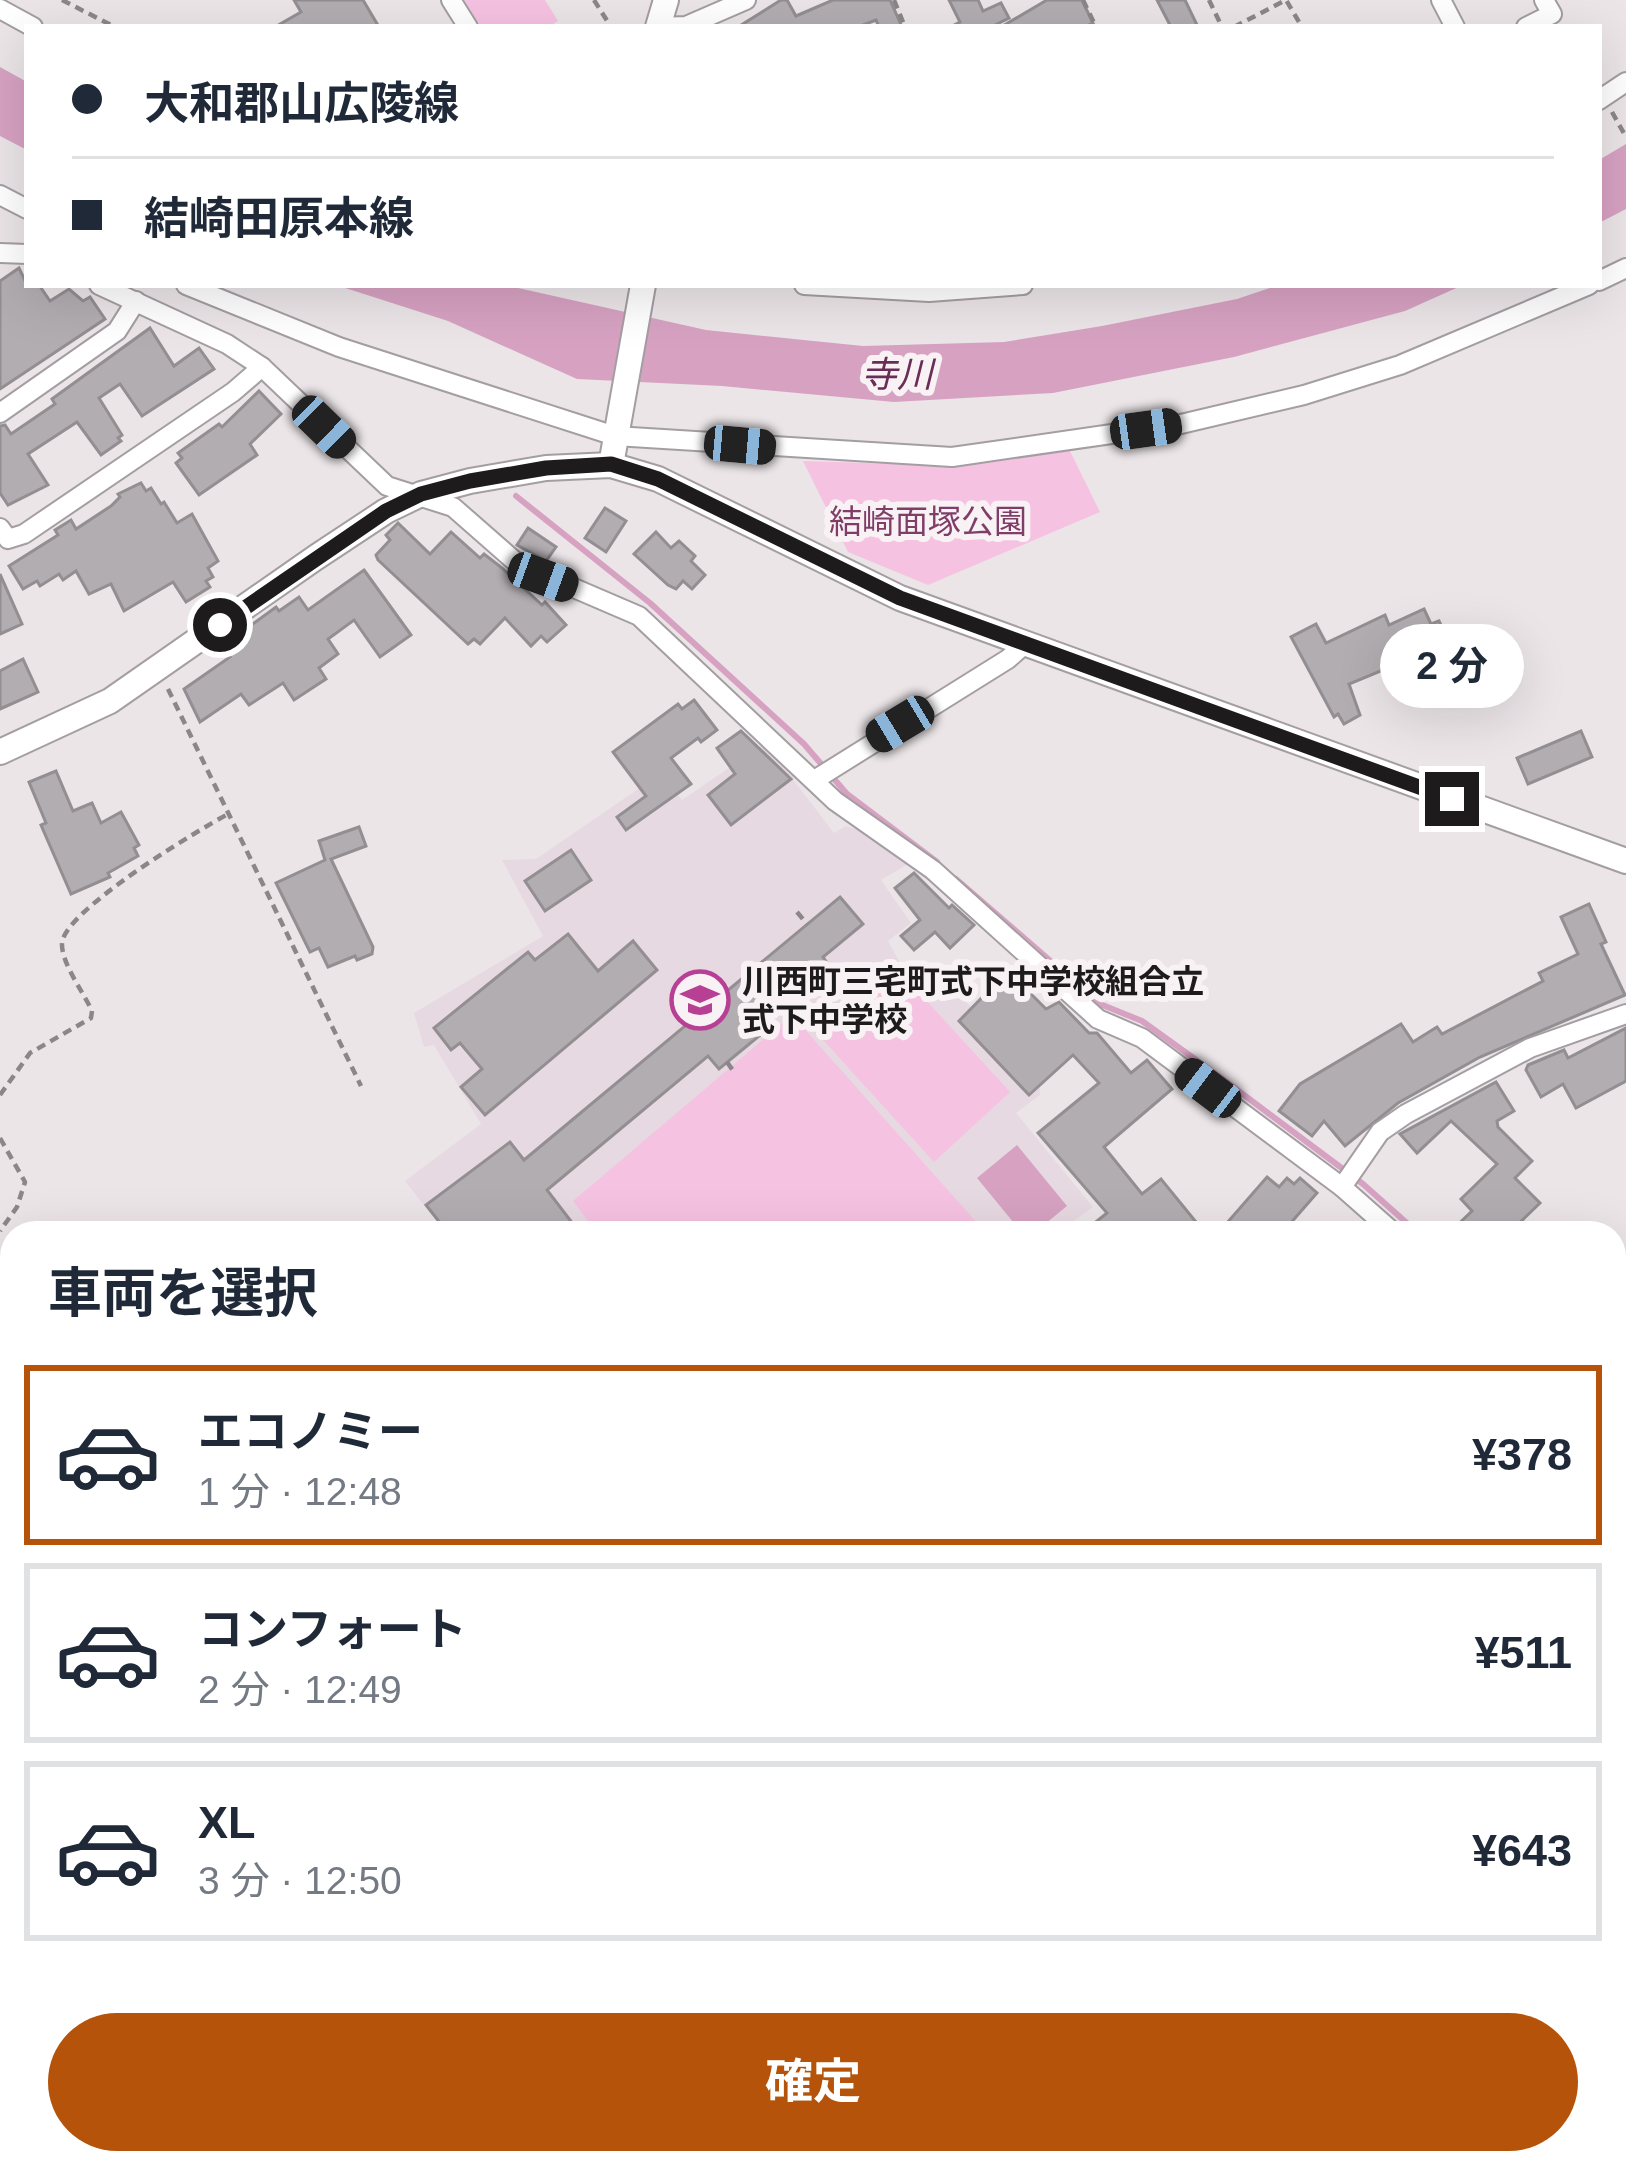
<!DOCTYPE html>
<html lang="ja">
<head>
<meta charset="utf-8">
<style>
	:root { --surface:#fff; --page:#f6f6f7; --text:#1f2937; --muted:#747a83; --line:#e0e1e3; --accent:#b45309 }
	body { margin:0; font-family:Arial,"Noto Sans JP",sans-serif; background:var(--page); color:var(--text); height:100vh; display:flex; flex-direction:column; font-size:45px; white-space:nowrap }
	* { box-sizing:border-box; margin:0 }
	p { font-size:39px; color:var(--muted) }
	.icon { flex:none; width:66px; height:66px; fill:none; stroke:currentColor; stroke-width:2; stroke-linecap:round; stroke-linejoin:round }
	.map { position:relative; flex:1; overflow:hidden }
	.drawer { position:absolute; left:0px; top:1221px; width:1626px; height:954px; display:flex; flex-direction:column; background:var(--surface); border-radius:36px 36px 0 0; box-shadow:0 12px 48px #0002 }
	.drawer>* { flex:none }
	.guide { position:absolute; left:24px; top:24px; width:1578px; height:264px; border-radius:0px; box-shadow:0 12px 48px #0002; display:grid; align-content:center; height:264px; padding:0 48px; background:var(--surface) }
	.end { position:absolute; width:54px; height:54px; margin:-27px; border:15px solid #1d1b1c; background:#fff; box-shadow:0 0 0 6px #fff }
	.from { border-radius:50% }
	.bubble { position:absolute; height:84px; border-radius:42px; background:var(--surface); box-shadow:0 12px 48px #0002; font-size:39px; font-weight:700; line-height:84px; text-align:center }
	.car { position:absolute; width:36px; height:72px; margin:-36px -18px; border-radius:15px; box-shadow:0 0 9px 3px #0007; background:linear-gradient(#222 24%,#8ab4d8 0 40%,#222 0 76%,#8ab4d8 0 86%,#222 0) }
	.guide b { display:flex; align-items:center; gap:42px; height:114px; font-size:45px }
	.guide b+b { border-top:3px solid var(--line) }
	.guide i { width:30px; height:30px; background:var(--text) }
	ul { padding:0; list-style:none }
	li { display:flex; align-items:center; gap:36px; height:180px; margin:0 24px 18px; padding:0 24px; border:6px solid var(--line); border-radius:0px }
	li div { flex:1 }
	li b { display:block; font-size:45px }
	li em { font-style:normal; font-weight:700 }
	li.on { border-color:var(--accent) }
	li>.icon { width:108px; height:108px; stroke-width:1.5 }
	h2 { padding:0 48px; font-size:54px; line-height:144px }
	.action { display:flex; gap:24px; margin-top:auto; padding:24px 48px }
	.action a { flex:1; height:138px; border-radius:72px; background:var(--accent); color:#fff; font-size:48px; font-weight:700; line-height:138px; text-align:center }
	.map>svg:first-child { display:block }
	.built { fill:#e7d9e1 }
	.green { fill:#f6c2e2 }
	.water { fill:#d7a2c2 }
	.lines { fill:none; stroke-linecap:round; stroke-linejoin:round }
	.stream { stroke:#d7a2c2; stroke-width:6 }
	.river { stroke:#d7a2c2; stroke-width:39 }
	.building { fill:#b2adb0; stroke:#938e91; stroke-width:3 }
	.street-casing { stroke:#a49ea2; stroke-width:22 }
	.secondary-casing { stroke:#a49ea2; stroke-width:28 }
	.path { stroke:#8b8789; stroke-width:4.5; stroke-dasharray:9 6; stroke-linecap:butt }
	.street { stroke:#fff; stroke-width:18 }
	.secondary { stroke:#fff; stroke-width:24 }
	.route { stroke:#1d1b1c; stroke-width:15 }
	.labels { text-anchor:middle; stroke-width:12; stroke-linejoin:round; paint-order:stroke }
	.park-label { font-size:33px; fill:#7f3d68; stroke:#f8f2f5 }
	.poi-label { font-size:33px; font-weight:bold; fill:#1d1b1c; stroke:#f8f2f5; text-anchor:start }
	.water-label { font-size:36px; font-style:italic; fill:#6b2c57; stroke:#f8f2f5 }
</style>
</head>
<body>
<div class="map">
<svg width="1626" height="2175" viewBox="0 0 1626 2175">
	<rect width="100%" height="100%" fill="#ebe5e8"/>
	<!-- built -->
	<path class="built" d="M767,742L792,770L794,781L834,833L846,826L862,831L908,864L881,880L911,923L888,941L901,965L924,987L942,977L1040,1079V1095L1016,1113L1093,1207L1057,1233H446L405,1181L481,1124L434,1045L424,1047L414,1013L543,936L502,860L536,859L660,774L682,800Z"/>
	<!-- green -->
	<g class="green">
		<path d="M464,0H545L558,21L548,27H481Z"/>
		<path d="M1069,449L1100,512L928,585L848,552L803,461L962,466Z"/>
		<path d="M891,962L1010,1092L934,1162L815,1031Z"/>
		<path d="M792,1015L986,1233H597L573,1201Z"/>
		<path d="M0,1367L12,1378V1548L0,1537Z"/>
		<path d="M12,1590V1943L9,1940L0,1946V1647L11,1626L0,1600Z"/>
	</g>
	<!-- water -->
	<g class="water">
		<path d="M0,67L27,82V150L0,136Z"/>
		<path d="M1626,144V209L1599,223V160Z"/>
		<path d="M336,285H505L706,330L863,346L1004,342L1102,326L1237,299L1279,285H1463L1405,311L1234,357L1053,393L894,402L722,386L577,379L448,321Z"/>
		<path d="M1017,1145L1067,1206L1034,1233H1022L977,1178Z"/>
	</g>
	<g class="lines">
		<!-- stream -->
		<g class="stream">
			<path d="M516,496L650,603L804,744L847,794L937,862"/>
			<path d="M956,879L1100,1004L1142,1021L1224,1080L1363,1184L1418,1233"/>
			<path d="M1614,1389L1626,1401"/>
		</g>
		<!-- river -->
		<g class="river">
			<path d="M1614,1544L1626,1533"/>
			<path d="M735,2175L738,2163"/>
		</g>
	</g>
	<!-- building -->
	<g class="building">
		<path d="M294,0H363L379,27H275L301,12Z"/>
		<path d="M781,0H787L796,16L833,0H890L902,27H879L876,20L858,27H738Z"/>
		<path d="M949,0H978L983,11L1001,3L1009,18L991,27H950L960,22Z"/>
		<path d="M1047,0H1082L1093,23L1084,27H1001Z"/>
		<path d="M1157,0H1185L1198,27H1171Z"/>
		<path d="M19,268L27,285H39L50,301L69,289L83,301L90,297L105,319L0,389V281Z"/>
		<path d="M150,328L174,366L199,348L214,369L142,416L120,384L99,398L122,435L118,438L121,441L101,455L77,422L28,454L48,485L8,505L0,493V426L5,425L11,434L55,404L52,399Z"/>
		<path d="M259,391L281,414L250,444L257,455L199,495L176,463L182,458L178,453L219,424L222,427Z"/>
		<path d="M141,483L146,491L151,488L161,504L164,502L177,523L192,514L218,561L208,568L213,577L206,581L210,587L186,602L173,582L124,611L111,584L89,594L76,571L63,580L59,574L40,586L37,581L23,589L9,566L58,535L55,530L71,520L76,529L111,506L120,497L118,494Z"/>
		<path d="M605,508L626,521L606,552L585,538Z"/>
		<path d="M398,523L430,554L451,532L480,558L484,554L502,568L542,605L545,602L566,625L547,642L541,636L531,646L505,618L480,644L474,639L468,644L378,560L376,555L390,540L386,535Z"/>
		<path d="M528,528L556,547L546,561L517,545Z"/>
		<path d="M656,532L671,548L679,541L695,556L691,561L705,575L692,589L683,581L676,589L668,585L634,554Z"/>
		<path d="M364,570L411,635L380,657L354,620L328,639L338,654L319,668L326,679L294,700L283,683L249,705L241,694L200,722L184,689L230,657L227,653L247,639L242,632L276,607L279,611L299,597L308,610Z"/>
		<path d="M0,574L22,624L0,634Z"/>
		<path d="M1424,609L1431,624L1439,621L1457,658L1396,682L1390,667L1349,684L1360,715L1344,724L1338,714L1334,717L1291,637L1316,624L1326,643L1385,615L1389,625Z"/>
		<path d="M23,659L38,692L0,709V671Z"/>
		<path d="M694,700L717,730L701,742L698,738L671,758L691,784L626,830L617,817L646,796L613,752L678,704L682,709Z"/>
		<path d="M741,731L791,779L731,825L708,795L735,774L717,748Z"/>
		<path d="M1581,731L1592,757L1528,784L1517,758Z"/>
		<path d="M56,771L73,811L92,803L101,823L121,812L139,845L134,848L138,856L108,873L110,877L71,894L41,825L46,823L29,782Z"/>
		<path d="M359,827L366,846L331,859L373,947L372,954L357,960L355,956L328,967L319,948L310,952L276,883L325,860L319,841Z"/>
		<path d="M571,850L591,880L545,911L525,881Z"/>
		<path d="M914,873L949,908L952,905L974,925L950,948L935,932L914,950L901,936L920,920L895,888Z"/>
		<path d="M840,897L863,924L823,957L830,967L781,1007L774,999L747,1021L759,1036L719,1069L708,1056L547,1190L580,1233H448L426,1205L510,1142L524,1160Z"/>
		<path d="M1589,904L1606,942L1601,944L1625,995L1480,1057L1398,1103L1345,1146L1324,1121L1312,1136L1279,1111L1300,1084L1401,1024L1413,1042L1437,1027L1442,1034L1543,981L1539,973L1578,954L1561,917Z"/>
		<path d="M568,934L598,971L633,941L657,970L485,1115L461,1087L482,1069L460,1043L451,1050L434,1028L528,952L535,960Z"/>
		<path d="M1008,971L1046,1009L1059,1002L1089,1033H1097L1131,1073L1147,1060L1172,1089L1104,1147L1142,1194L1161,1179L1205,1233H1082L1107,1213L1038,1133L1099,1083L1073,1055L1029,1095L959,1021Z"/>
		<path d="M1626,1028V1081L1576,1108L1563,1084L1541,1097L1526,1070L1528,1065L1564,1050L1568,1058Z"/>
		<path d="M1496,1082L1514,1111L1497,1121L1498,1127L1532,1161L1515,1178L1540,1203L1509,1233H1449L1472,1211L1461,1199L1497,1164L1451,1121L1417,1153L1400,1134Z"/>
		<path d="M1267,1177L1279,1187L1287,1178L1294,1184L1300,1178L1317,1193L1282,1233H1237L1226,1224Z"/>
	</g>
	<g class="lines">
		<defs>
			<g id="street">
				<path d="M451,0L468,27"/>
				<path d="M1441,0L1455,27"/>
				<path d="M0,9L33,27"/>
				<path d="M658,27L686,26L746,0"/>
				<path d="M1526,27L1552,14L1544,0"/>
				<path d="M1599,100L1626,82"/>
				<path d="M0,195L27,209"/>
				<path d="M0,253L27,254"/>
				<path d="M1599,281L1626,268"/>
				<path d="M99,285L227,344L262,367L387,486L453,507L518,564L639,616L835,801L933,870L1098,1019L1142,1038L1342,1187L1394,1233"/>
				<path d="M186,285L339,347L615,436L952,457L1181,424L1304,395L1400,365L1589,285"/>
				<path d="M804,285L929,292L1023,285"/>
				<path d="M0,413L117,331L136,301"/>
				<path d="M0,528L8,539L24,534L233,392L262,367"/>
				<path d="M816,779L1008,659L1025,644"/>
				<path d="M1342,1187L1380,1132L1406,1114L1530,1048L1626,1014"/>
				<path d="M1614,1414L1626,1427"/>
				<path d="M1614,1525L1626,1513"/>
				<path d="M0,1546L12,1557"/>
				<path d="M1614,1826L1626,1841"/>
				<path d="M598,2163L600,2175"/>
			</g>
			<g id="secondary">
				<path d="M658,27L666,0"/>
				<path d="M611,465L643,285"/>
				<path d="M0,752L110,701L315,558L386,511L421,494L470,481L546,468L611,465L658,479L900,598L1626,861"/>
				<path d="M1614,1868L1626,1858"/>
				<path d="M1203,2175L1219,2163"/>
			</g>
		</defs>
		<!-- street casing -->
		<use href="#street" class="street-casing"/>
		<!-- secondary casing -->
		<use href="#secondary" class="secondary-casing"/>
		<!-- path -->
		<g class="path">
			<path d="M62,0L115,27"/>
			<path d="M594,0L611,27"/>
			<path d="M894,0L905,27"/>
			<path d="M1083,0L1096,27"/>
			<path d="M1209,0L1222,27"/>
			<path d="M1234,27L1286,0L1302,27"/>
			<path d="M1612,112L1626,137"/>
			<path d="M168,689L361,1086"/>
			<path d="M797,912L807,924"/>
			<path d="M727,1062L734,1072"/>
			<path d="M0,1095L30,1053L91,1018L92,1011C84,993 61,963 62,943C65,910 198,830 230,813"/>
			<path d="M0,1138L25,1182L17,1207L0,1231"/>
			<path d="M1614,1363L1626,1354"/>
			<path d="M215,2175L226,2163"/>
		</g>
		<!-- street -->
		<use href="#street" class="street"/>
		<!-- secondary -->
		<use href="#secondary" class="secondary"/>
	</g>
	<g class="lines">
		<!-- route -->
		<path class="route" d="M220,625L386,511L421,494L470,481L546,468L611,464L658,479L900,598L1452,799"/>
	</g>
	<!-- icons -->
	<defs>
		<symbol id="school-ring" viewBox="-11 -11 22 22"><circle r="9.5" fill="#f8f2f5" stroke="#b84094" stroke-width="1.5"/><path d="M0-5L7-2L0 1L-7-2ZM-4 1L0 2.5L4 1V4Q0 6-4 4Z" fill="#b84094"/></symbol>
	</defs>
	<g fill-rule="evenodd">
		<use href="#school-ring" x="667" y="967" width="66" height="66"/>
	</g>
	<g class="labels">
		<!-- park labels -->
		<g class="park-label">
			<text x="928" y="533">結崎面塚公園</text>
		</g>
		<!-- poi labels -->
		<g class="poi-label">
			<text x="742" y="993">川西町三宅町式下中学校組合立<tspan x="742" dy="38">式下中学校</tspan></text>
		</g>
		<!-- water labels -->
		<g class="water-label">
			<text x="897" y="387">寺川</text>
		</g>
	</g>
</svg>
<i class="end from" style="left:220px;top:625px"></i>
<i class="end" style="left:1452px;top:799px"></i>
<div class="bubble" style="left:1380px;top:624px;width:144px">2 分</div>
<i class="car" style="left:324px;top:427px;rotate:134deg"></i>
<i class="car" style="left:1146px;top:429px;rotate:82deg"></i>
<i class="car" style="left:740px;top:445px;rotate:95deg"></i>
<i class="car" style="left:543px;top:577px;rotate:110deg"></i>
<i class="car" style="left:900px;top:724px;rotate:239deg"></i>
<i class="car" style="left:1208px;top:1088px;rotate:307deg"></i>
<div class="guide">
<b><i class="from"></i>大和郡山広陵線</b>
<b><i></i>結崎田原本線</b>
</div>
<section class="drawer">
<h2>車両を選択</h2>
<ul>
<li class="on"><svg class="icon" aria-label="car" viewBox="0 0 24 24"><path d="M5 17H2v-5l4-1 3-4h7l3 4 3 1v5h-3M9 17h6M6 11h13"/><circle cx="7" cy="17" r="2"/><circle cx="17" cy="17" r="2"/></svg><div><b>エコノミー</b><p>1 分 · 12:48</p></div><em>¥378</em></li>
<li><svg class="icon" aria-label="car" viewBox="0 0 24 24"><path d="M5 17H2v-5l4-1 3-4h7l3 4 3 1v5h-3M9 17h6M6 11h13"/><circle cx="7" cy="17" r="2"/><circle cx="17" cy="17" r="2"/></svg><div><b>コンフォート</b><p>2 分 · 12:49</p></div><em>¥511</em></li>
<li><svg class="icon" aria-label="car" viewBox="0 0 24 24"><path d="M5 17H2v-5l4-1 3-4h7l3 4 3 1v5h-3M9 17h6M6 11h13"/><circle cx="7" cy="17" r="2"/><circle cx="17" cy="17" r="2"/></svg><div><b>XL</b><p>3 分 · 12:50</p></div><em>¥643</em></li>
</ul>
<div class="action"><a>確定</a></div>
</section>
</div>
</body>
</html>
